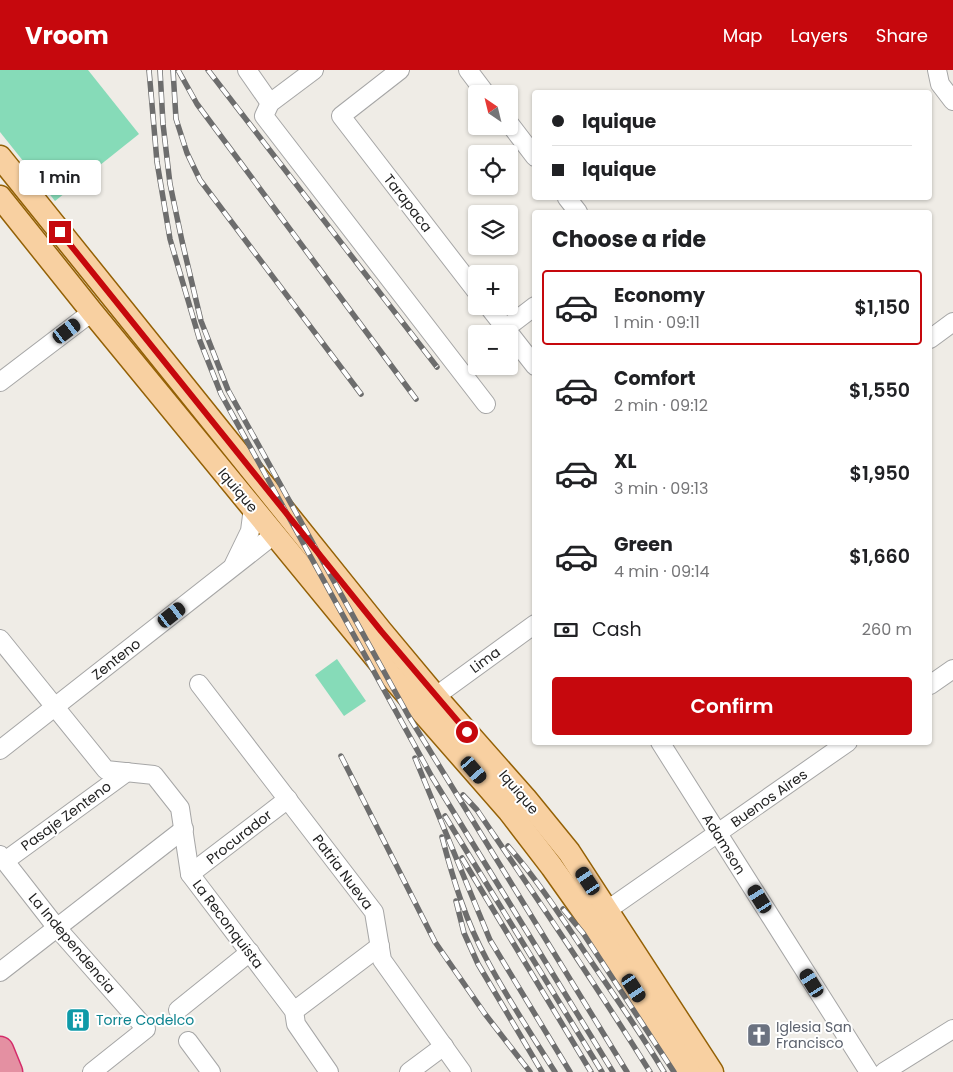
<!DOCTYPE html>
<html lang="en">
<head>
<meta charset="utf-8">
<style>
	:root { --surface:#fff; --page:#f2f2f2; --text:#202124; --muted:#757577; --line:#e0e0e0; --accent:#c6080d }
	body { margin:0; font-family:Poppins,sans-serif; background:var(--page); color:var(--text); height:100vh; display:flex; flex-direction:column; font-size:19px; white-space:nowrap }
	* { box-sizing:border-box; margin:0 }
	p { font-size:16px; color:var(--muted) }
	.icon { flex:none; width:28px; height:28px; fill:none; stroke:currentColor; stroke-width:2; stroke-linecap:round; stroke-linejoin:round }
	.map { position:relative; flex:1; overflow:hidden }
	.drawer { position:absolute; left:532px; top:140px; width:400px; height:535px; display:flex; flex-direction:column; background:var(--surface); border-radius:5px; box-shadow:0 1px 4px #0004 }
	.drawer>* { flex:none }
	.guide { position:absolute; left:532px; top:20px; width:400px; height:110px; border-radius:5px; box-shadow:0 1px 4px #0004; display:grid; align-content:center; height:110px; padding:0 20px; background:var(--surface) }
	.needle { width:32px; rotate:325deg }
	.controls { position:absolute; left:468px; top:15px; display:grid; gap:10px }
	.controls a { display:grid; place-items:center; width:50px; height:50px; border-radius:5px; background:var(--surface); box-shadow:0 1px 4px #0004; font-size:25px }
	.end { position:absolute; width:22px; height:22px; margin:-11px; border:6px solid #c6080d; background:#fff; box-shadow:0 0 0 2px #fff }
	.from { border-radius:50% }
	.bubble { position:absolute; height:35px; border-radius:5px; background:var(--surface); box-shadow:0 1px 4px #0004; font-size:16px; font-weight:600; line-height:35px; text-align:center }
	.car { position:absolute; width:15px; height:30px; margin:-15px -8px; border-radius:6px; box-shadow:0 0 4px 1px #0007; background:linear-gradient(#222 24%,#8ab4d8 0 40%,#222 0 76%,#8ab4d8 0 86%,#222 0) }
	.guide b { display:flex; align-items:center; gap:18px; height:48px; font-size:19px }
	.guide b+b { border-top:1px solid var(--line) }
	.guide i { width:12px; height:12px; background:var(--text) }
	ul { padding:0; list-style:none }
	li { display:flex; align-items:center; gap:15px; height:75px; margin:0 10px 8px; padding:0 10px; border:2px solid transparent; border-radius:5px }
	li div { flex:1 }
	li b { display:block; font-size:19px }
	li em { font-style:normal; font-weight:600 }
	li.current { border-color:var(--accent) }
	li>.icon { width:45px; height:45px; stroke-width:1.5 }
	h2 { padding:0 20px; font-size:22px; line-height:60px }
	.pay { display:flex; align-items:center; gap:12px; height:55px; padding:0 20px; font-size:19px }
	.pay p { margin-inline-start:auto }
	.action { display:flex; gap:10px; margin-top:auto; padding:10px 20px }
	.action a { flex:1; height:58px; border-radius:5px; background:var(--accent); color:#fff; font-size:20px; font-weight:600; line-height:58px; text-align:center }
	header { display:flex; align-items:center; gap:30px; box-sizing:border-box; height:70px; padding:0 25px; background:var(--accent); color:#fff }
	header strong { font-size:24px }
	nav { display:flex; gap:28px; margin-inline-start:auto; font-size:18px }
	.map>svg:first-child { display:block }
	.pitch { fill:#86dbb8 }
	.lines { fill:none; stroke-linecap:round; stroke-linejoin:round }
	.minor-casing { stroke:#a6a6a6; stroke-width:20 }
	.major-casing { stroke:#946106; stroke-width:25 }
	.highway-casing { stroke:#d42b6a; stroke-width:29 }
	.minor { stroke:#fff; stroke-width:18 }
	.major { stroke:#f8d0a1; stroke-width:22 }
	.highway { stroke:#e490a2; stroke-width:26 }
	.rail-casing { stroke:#6d6d6d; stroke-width:5.5 }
	.rail { stroke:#fff; stroke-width:4; stroke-dasharray:11; stroke-linecap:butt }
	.route { stroke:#c6080d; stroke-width:6 }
	.labels { text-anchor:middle; stroke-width:4; stroke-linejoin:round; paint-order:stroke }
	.street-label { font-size:14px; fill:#1f1f1f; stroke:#fff }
	.culture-label { font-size:14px; fill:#0d838f; stroke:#fff; text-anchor:start }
	.worship-label { font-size:14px; fill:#5b616d; stroke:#fff; text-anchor:start }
</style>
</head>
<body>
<header>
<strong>Vroom</strong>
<nav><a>Map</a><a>Layers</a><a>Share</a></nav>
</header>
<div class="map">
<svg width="953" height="1002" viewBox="0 0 953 1002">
	<rect width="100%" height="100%" fill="#efece6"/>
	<!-- pitch -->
	<g class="pitch">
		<path d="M0,0H88L139,64L55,131L0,62Z"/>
		<path d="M337,589L366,631L344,646L315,605Z"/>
	</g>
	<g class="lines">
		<defs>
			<g id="minor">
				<path d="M247,0L270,33"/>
				<path d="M314,0L270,33L264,46L486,334"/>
				<path d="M400,0L341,46L476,221"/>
				<path d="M468,0L486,24"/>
				<path d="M937,0L940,14L953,31"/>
				<path d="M509,53L535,87"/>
				<path d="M567,128L578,142"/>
				<path d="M488,236L535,296"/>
				<path d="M506,258L535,236"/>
				<path d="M930,269L953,252"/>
				<path d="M0,312L92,242"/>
				<path d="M234,494L250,461L253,438"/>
				<path d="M0,569L106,700L154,705L180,738L190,804L294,941L296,954L329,1002"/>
				<path d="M199,614L374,842L382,890L462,1002"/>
				<path d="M930,615L953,599"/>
				<path d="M436,626L535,554"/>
				<path d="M660,672L869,1002"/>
				<path d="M0,680L275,464"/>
				<path d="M0,785L57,858L146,959L92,1002"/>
				<path d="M5,791L127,702"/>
				<path d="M190,804L288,729"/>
				<path d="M596,848L848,672"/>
				<path d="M0,902L184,759"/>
				<path d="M178,940L250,882"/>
				<path d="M294,941L380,876"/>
				<path d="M188,971L211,1002"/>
				<path d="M409,1002L444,976"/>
				<path d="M884,1002L953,959"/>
			</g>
			<g id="major">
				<path d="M0,87L381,561L442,634L525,728L569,782L712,1002"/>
				<path d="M0,127L92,242L390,605L509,741L552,797L591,852L689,1002"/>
			</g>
			<path id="highway" d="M0,980L9,1002"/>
		</defs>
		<!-- minor casing -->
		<use href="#minor" class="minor-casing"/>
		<!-- major casing -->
		<use href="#major" class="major-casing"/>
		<!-- highway casing -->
		<use href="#highway" class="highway-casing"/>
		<!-- minor -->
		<use href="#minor" class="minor"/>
		<!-- major -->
		<use href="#major" class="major"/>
		<!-- highway -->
		<use href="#highway" class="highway"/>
		<defs>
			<g id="rail">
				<path d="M149,0L157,92L170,169L200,271L221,324L432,707L613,1002"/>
				<path d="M160,0L163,54L170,114L182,171L201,251L228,320L408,645L627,1002"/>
				<path d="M173,0L176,49L187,83L200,110L361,324"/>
				<path d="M178,0L197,34L416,329"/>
				<path d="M208,0L437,297"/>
				<path d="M341,686L435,872L485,944L530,1002"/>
				<path d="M415,688L490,870L570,1002"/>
				<path d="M463,725L477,740C536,827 595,913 650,1002"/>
				<path d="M445,746L602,1002"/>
				<path d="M442,767C453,809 466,852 487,890C507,928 532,965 555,1002"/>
				<path d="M508,776C536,808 560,845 584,881C611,921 639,960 664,1002"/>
				<path d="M462,788L591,1002"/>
				<path d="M456,831L464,863L478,894L542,1002"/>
				<path d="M563,839L583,863L674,1002"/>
			</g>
		</defs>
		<!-- rail casing -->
		<use href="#rail" class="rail-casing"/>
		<!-- rail -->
		<use href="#rail" class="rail"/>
	</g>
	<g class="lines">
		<!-- route -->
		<path class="route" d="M60,162L381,561L467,662"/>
	</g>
	<!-- icons -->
	<defs>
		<symbol id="building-square" viewBox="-11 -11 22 22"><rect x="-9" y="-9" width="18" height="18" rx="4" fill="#0f9aa8" stroke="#fff"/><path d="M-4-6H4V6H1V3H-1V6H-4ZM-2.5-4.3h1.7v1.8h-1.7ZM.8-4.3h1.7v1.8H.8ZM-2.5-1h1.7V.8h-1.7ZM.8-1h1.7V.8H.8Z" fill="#fff"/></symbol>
		<symbol id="church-square" viewBox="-11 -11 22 22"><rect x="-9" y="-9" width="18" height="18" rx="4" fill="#6b7280" stroke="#fff"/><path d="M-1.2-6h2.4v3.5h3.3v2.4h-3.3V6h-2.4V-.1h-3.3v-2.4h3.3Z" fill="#fff"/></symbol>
	</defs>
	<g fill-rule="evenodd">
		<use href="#building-square" x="64" y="936" width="28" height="28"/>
		<use href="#church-square" x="745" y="951" width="28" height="28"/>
	</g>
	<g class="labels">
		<!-- street labels -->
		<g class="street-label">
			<text transform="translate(408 133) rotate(52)" y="5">Tarapaca</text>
			<text transform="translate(238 420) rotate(50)" y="5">Iquique</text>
			<text transform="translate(116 589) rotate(-38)" y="5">Zenteno</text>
			<text transform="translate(485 590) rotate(-36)" y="5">Lima</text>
			<text transform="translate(519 722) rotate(50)" y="5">Iquique</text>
			<text transform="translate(769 728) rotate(-35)" y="5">Buenos Aires</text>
			<text transform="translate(66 746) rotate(-36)" y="5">Pasaje Zenteno</text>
			<text transform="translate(239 767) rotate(-38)" y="5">Procurador</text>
			<text transform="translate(724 774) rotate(58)" y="5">Adamson</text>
			<text transform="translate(343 802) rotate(53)" y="5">Patria Nueva</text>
			<text transform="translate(228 854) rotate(53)" y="5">La Reconquista</text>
			<text transform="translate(72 873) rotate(50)" y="5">La Independencia</text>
		</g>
		<!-- culture labels -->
		<g class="culture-label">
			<text x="96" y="955">Torre Codelco</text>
		</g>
		<!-- worship labels -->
		<g class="worship-label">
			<text x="776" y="962">Iglesia San<tspan x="776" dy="16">Francisco</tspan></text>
		</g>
	</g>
</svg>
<div class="controls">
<a><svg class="needle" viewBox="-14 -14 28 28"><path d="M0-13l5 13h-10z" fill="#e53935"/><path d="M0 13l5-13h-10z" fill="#757577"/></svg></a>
<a><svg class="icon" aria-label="locate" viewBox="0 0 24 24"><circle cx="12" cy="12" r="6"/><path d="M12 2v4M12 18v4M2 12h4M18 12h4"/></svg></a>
<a><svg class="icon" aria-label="layers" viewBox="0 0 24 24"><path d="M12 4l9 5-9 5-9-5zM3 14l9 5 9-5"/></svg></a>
<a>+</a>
<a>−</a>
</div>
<i class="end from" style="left:467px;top:662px"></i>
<i class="end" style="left:60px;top:162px"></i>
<div class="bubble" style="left:19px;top:90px;width:82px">1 min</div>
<i class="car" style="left:67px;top:261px;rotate:53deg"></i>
<i class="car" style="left:172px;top:545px;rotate:52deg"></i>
<i class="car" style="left:474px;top:700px;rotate:139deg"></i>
<i class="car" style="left:588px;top:811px;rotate:326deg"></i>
<i class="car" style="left:760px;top:829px;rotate:328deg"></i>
<i class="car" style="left:812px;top:913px;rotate:328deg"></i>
<i class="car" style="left:634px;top:918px;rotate:147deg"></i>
<div class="guide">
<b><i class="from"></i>Iquique</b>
<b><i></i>Iquique</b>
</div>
<section class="drawer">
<h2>Choose a ride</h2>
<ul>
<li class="current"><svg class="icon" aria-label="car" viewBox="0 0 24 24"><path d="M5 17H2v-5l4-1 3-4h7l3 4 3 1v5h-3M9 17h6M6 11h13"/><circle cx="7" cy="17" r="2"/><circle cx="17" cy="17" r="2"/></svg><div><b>Economy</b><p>1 min · 09:11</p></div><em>$1,150</em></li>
<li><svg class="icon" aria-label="car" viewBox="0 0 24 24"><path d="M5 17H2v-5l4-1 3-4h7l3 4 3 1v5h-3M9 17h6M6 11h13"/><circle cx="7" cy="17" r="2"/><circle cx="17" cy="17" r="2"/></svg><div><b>Comfort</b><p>2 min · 09:12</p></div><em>$1,550</em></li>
<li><svg class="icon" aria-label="car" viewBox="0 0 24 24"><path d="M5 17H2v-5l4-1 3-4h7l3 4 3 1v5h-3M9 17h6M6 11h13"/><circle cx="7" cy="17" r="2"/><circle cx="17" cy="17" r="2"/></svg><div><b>XL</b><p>3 min · 09:13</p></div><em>$1,950</em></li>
<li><svg class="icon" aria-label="car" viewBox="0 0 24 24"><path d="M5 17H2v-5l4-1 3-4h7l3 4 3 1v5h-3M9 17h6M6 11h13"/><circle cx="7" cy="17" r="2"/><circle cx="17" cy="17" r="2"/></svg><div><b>Green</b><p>4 min · 09:14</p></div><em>$1,660</em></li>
</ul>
<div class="pay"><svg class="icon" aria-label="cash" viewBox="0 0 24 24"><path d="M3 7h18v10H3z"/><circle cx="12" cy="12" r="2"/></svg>Cash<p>260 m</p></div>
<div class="action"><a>Confirm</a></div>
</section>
</div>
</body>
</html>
